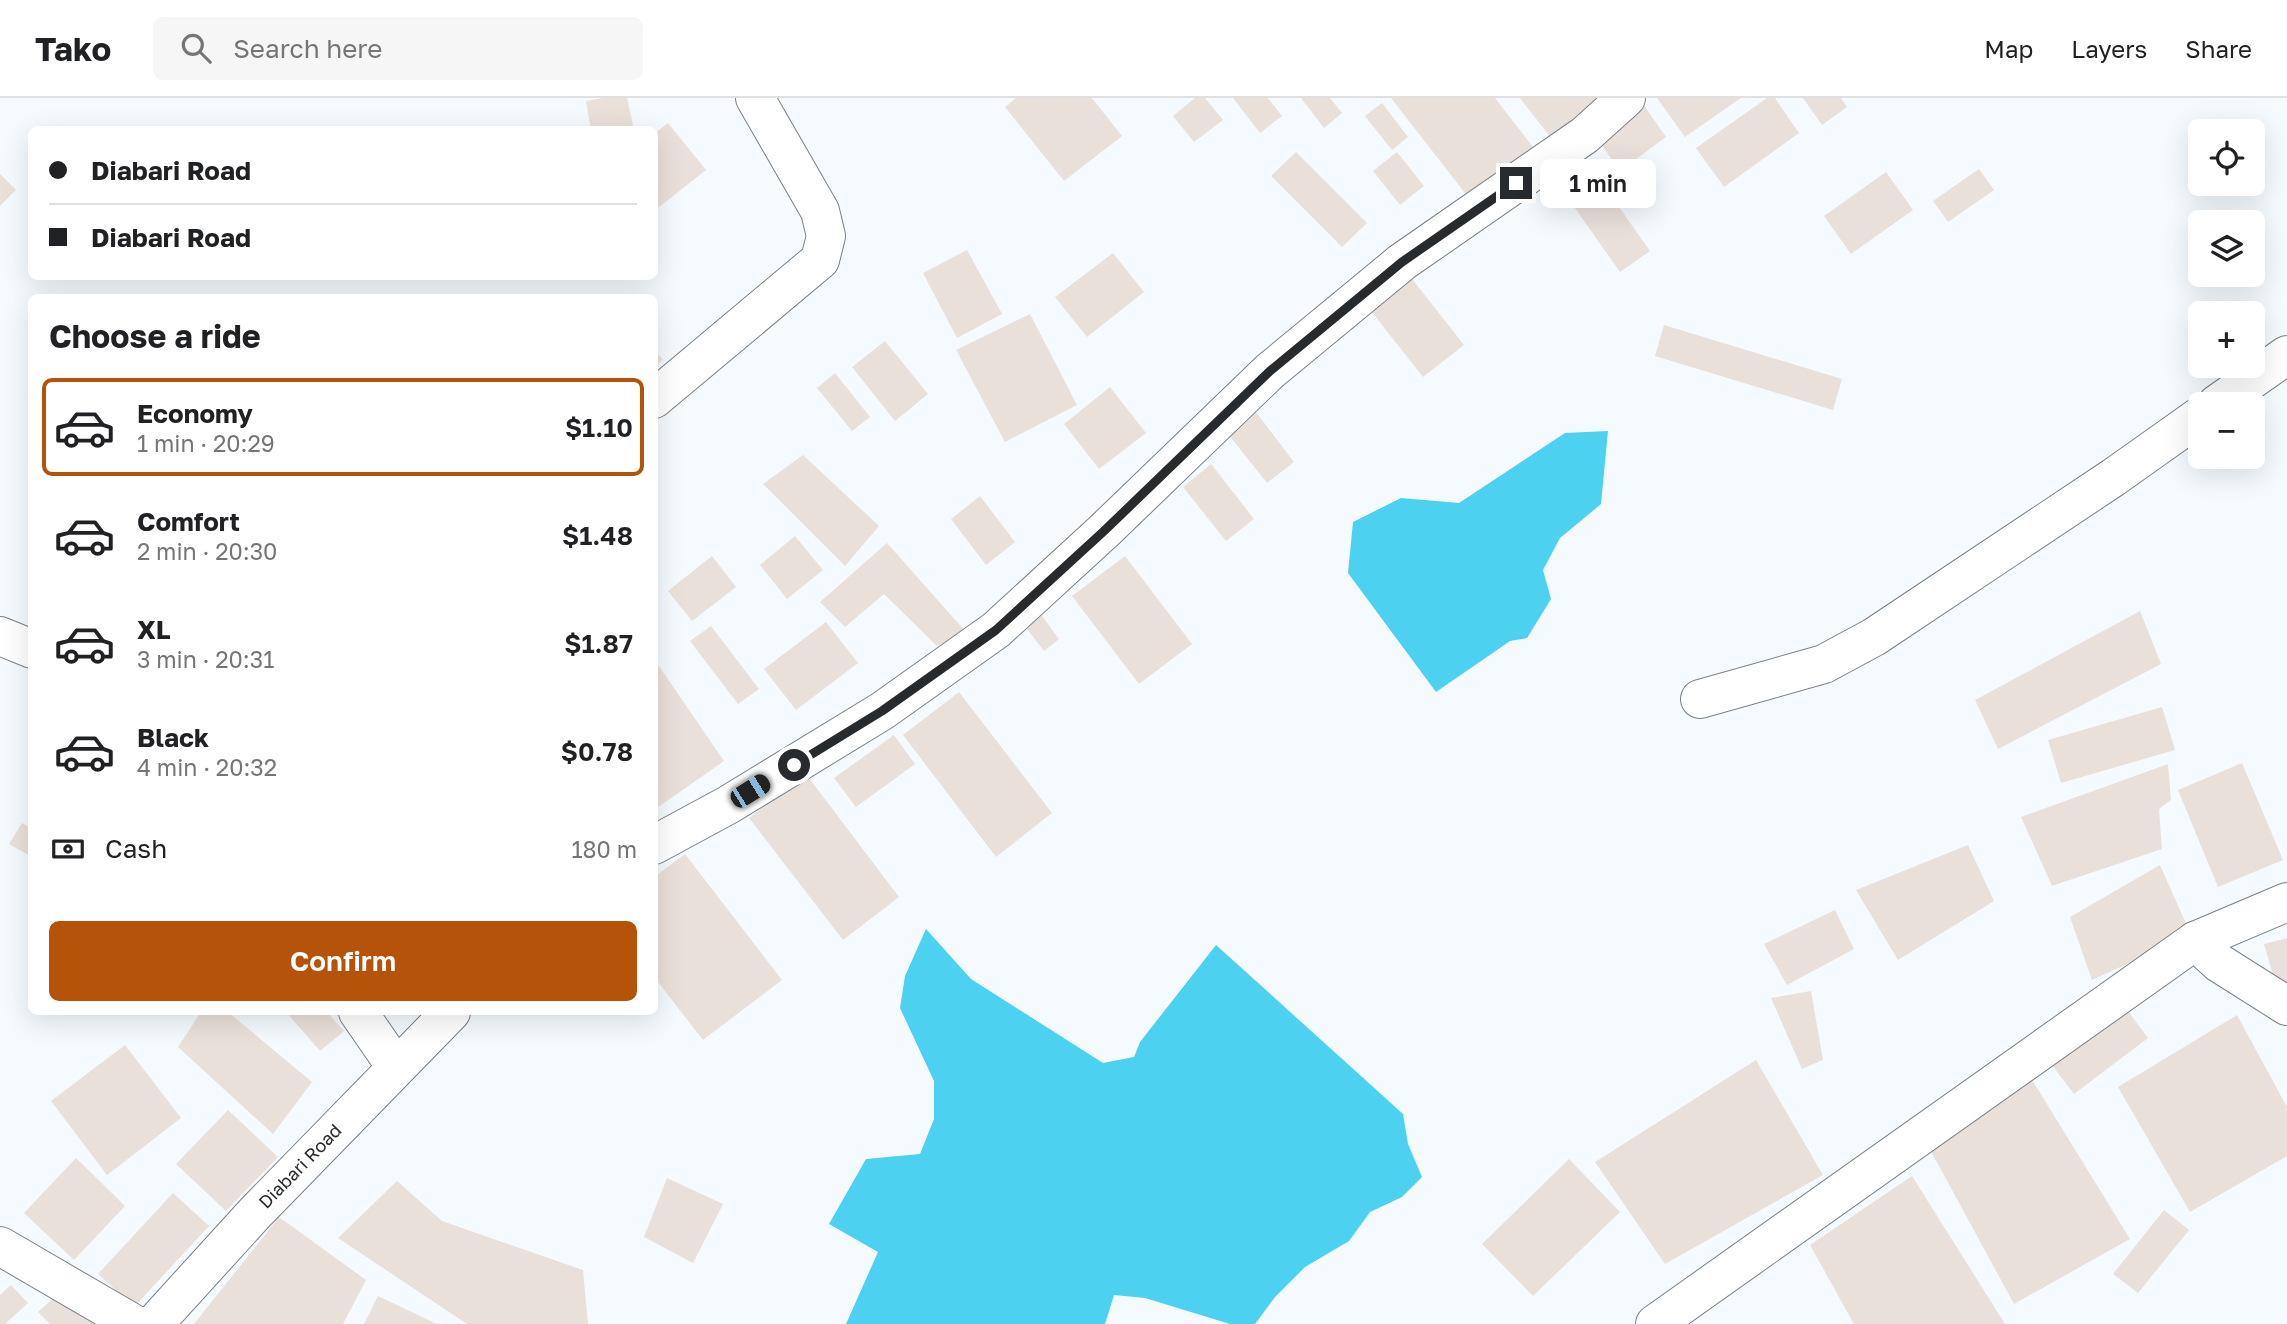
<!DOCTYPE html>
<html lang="en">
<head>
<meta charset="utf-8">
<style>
	:root { --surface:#fff; --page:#f6f6f6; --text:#202124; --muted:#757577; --line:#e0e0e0; --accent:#b45309 }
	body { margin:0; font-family:"Golos Text",sans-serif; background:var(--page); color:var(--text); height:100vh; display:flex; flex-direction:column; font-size:26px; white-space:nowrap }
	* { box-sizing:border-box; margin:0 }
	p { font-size:23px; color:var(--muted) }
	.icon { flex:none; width:38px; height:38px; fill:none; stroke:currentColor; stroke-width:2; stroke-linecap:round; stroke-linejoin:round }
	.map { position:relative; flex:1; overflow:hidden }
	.side { position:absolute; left:28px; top:196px; width:630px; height:721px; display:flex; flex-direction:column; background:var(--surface); border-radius:10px; box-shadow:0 7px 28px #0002 }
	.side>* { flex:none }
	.banner { position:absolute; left:28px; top:28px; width:630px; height:154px; border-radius:10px; box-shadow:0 7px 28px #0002; display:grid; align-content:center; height:154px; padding:0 21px; background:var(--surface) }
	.controls { position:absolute; left:2188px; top:21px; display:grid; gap:14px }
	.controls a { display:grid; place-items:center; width:77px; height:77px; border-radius:10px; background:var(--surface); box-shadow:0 7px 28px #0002; font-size:35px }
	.end { position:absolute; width:32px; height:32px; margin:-16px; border:9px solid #282b2e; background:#fff; box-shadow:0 0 0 4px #fff }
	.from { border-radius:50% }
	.bubble { position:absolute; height:49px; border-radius:10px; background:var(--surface); box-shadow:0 7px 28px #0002; font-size:23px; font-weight:600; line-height:49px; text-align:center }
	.car { position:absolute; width:21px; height:42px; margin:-21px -10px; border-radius:9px; box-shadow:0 0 5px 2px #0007; background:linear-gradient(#222 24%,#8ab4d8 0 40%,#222 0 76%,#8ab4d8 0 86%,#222 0) }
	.banner b { display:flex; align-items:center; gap:24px; height:66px; font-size:26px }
	.banner b+b { border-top:2px solid var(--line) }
	.banner i { width:18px; height:18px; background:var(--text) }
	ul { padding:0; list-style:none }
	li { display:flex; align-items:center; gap:21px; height:98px; margin:0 14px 10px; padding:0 7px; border:4px solid transparent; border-radius:10px }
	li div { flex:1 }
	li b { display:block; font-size:26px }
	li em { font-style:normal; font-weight:600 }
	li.current { border-color:var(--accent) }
	li>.icon { width:63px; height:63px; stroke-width:1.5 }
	h2 { padding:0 21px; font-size:32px; line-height:84px }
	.pay { display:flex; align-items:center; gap:18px; height:77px; padding:0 21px; font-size:26px }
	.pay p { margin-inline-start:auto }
	.button { display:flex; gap:14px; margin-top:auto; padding:14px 21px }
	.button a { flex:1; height:80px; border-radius:10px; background:var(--accent); color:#fff; font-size:28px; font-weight:600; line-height:80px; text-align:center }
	header { display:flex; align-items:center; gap:42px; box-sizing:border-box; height:98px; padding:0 35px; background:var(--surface); border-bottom:2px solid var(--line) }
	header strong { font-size:33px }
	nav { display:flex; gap:38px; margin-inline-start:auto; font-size:24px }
	.search { width:490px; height:63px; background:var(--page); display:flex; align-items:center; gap:18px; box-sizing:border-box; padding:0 24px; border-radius:10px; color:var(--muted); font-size:26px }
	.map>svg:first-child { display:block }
	.water { fill:#4cd1f0 }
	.building { fill:#eae0da }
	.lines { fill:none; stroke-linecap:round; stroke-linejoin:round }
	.minor-casing { stroke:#798087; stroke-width:40 }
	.minor { stroke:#fff; stroke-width:38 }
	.route { stroke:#282b2e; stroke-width:9 }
	.labels { text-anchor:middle; stroke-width:7; stroke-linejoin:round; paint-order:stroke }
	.street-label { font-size:18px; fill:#282b2e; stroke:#fff }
</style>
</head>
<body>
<header>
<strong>Tako</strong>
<div class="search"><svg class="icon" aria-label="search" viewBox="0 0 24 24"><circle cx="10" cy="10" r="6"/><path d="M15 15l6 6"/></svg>Search here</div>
<nav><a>Map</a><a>Layers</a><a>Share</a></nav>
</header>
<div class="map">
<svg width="2287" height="1226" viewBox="0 0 2287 1226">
	<rect width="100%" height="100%" fill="#f5faff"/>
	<!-- water -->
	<g class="water">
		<path d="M1608,333L1601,406L1560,440L1543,472L1551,501L1527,540L1510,543L1436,594L1348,475L1353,424L1401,400L1459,405L1565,335Z"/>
		<path d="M926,831L971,881L1103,965L1134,959L1140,944L1216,847L1403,1016L1408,1046L1422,1079L1402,1099L1370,1114L1349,1143L1305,1169L1275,1199L1255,1226H1230L1145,1200L1114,1197L1105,1226H846L878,1154L829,1126L866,1061L920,1056L934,1021V983L900,910L905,878Z"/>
	</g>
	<!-- building -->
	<g class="building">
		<path d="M603,0H627L634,32H591L586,3Z"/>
		<path d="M1016,0H1092L1122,38L1064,83L1005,9Z"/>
		<path d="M1195,0H1205L1223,22L1194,44L1173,18Z"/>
		<path d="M1233,0H1268L1282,18L1260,35Z"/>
		<path d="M1301,0H1330L1342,15L1324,30Z"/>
		<path d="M1391,0H1495L1536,53L1472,104Z"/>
		<path d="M1520,0H1612L1555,45Z"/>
		<path d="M1657,0H1741L1685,39Z"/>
		<path d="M1767,0H1775L1799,35L1724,89L1696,50Z"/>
		<path d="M1803,0H1841L1847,9L1822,27Z"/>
		<path d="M1382,5L1408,39L1392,52L1365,18Z"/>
		<path d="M1643,6L1666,39L1620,73L1596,39Z"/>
		<path d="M668,25L706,72L654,113V36Z"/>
		<path d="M1296,54L1367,125L1342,149L1271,78Z"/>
		<path d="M1397,54L1424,88L1400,107L1373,73Z"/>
		<path d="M1588,65L1650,153L1620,174L1558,86Z"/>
		<path d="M1979,71L1994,92L1948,124L1933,103Z"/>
		<path d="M1886,74L1913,112L1851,156L1824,118Z"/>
		<path d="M0,76L16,92L0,108Z"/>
		<path d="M967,152L1002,216L957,240L923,175Z"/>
		<path d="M1113,155L1144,194L1087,239L1055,199Z"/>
		<path d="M1412,181L1464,247L1423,279L1371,213Z"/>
		<path d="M1030,216L1077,307L1005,344L956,252Z"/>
		<path d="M1664,227L1842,281L1833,312L1655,258Z"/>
		<path d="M885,243L928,296L895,323L852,269Z"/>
		<path d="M654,251L663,262L654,269Z"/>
		<path d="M835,275L870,319L852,333L817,290Z"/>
		<path d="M1110,289L1146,335L1099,371L1064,326Z"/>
		<path d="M1252,309L1294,364L1267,385L1224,331Z"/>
		<path d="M803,357L879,428L845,468L763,386Z"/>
		<path d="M1211,366L1254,421L1226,443L1183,389Z"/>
		<path d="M980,398L1015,444L986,467L951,421Z"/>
		<path d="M795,438L823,472L787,501L760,467Z"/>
		<path d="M887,445L966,534L937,548L884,496L845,529L820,504Z"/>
		<path d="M712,458L736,489L692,523L668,493Z"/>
		<path d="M1125,458L1192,546L1139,586L1072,498Z"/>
		<path d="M1036,510L1059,541L1044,553L1020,522Z"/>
		<path d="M2140,513L2161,566L1998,651L1975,602Z"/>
		<path d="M826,524L858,565L796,612L764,571Z"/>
		<path d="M711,528L759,591L738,606L690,543Z"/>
		<path d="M654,561L724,663L654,712Z"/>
		<path d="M959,594L1052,715L996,759L903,637Z"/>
		<path d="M2162,609L2175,652L2061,685L2048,642Z"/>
		<path d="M894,637L915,666L856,709L834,680Z"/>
		<path d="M2242,665L2283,762L2218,789L2178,692Z"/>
		<path d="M2168,666L2171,702L2159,711L2162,751L2052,788L2021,719Z"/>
		<path d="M806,676L899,799L843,842L749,720Z"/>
		<path d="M22,725L32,731V759L9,746Z"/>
		<path d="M1968,747L1994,803L1898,862L1856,792Z"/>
		<path d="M685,756L782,882L703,942L654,879V779Z"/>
		<path d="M2160,767L2191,837L2092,882L2070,819Z"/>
		<path d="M1835,812L1854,851L1787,887L1764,846Z"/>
		<path d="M2287,840V888L2277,891L2264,846Z"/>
		<path d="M1811,893L1823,962L1802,971L1771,900Z"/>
		<path d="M2119,901L2148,940L2074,996L2045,958Z"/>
		<path d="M201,914H228L312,984L273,1036L178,949Z"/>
		<path d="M286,914H327L344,933L320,953Z"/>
		<path d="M2237,917L2287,1009V1058L2190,1114L2118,989Z"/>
		<path d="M125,947L181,1020L107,1077L51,1003Z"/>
		<path d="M1756,962L1823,1077L1665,1166L1595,1064Z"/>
		<path d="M2029,977L2130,1141L2014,1206L1927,1046Z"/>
		<path d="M228,1012L278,1059L226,1113L176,1066Z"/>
		<path d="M76,1060L125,1108L74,1162L24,1115Z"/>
		<path d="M1569,1061L1620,1114L1533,1198L1482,1146Z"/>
		<path d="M1912,1078L2005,1226H1854L1810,1147Z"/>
		<path d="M667,1080L723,1106L693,1165L644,1139Z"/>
		<path d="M397,1083L442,1123L583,1172L588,1226H467L338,1140Z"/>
		<path d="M173,1095L209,1128L134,1209L98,1176Z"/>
		<path d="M2164,1112L2189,1132L2138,1195L2113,1176Z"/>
		<path d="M279,1119L366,1182L343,1226H194Z"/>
		<path d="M11,1187L28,1205L5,1226H0V1197Z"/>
		<path d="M66,1189L100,1226H50L38,1214Z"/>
		<path d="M378,1198L437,1226H364Z"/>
	</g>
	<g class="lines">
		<defs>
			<g id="minor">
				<path d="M654,301L820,162L826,138L820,113L755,0"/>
				<path d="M2217,306L2287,257"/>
				<path d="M0,538L32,551"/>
				<path d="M1700,601L1824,566L1874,539L2114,379L2200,318"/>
				<path d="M654,747L728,707L882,613L996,532L1104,433L1270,273L1402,164L1585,37L1626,0"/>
				<path d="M2195,843L2219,865L2287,908"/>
				<path d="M358,914L396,969"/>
				<path d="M0,1148L134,1226"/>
				<path id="s1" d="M154,1226L255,1115L451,914"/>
				<path d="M1655,1226L2195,843L2287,804"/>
			</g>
		</defs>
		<!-- minor casing -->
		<use href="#minor" class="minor-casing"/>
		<!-- minor -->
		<use href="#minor" class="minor"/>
	</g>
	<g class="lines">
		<!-- route -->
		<path class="route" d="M794,667L882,613L996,532L1104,433L1270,273L1402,164L1516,85"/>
	</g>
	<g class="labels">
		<!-- street labels -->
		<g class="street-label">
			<text dy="6" stroke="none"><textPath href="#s1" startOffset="215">Diabari Road</textPath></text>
		</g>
	</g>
</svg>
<div class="controls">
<a><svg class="icon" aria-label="locate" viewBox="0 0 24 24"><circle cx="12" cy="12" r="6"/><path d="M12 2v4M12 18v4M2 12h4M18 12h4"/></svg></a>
<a><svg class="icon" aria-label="layers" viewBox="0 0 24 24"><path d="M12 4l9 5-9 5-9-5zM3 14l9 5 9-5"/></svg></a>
<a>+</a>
<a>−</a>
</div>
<i class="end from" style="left:794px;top:667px"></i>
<i class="end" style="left:1516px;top:85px"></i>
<div class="bubble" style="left:1540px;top:61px;width:116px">1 min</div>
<i class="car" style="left:750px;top:693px;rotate:58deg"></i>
<div class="banner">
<b><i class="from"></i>Diabari Road</b>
<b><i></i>Diabari Road</b>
</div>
<section class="side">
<h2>Choose a ride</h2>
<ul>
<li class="current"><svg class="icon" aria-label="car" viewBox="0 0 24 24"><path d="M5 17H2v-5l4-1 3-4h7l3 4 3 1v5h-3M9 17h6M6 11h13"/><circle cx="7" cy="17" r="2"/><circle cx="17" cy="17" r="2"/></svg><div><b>Economy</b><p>1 min · 20:29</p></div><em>$1.10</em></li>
<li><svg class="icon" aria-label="car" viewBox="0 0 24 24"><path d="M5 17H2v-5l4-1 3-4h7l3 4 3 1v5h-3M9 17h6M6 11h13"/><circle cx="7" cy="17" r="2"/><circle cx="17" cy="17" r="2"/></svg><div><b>Comfort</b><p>2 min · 20:30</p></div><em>$1.48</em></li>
<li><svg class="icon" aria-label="car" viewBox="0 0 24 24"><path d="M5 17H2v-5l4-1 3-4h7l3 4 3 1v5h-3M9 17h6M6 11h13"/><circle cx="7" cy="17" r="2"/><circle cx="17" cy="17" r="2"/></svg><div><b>XL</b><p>3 min · 20:31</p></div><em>$1.87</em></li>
<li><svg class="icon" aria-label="car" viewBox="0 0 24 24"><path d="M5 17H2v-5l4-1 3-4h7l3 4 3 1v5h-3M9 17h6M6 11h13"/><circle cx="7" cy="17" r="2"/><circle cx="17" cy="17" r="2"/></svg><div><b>Black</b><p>4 min · 20:32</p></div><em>$0.78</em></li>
</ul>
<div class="pay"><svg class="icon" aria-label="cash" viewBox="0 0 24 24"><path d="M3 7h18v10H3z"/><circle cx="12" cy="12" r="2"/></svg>Cash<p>180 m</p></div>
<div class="button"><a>Confirm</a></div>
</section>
</div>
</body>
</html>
